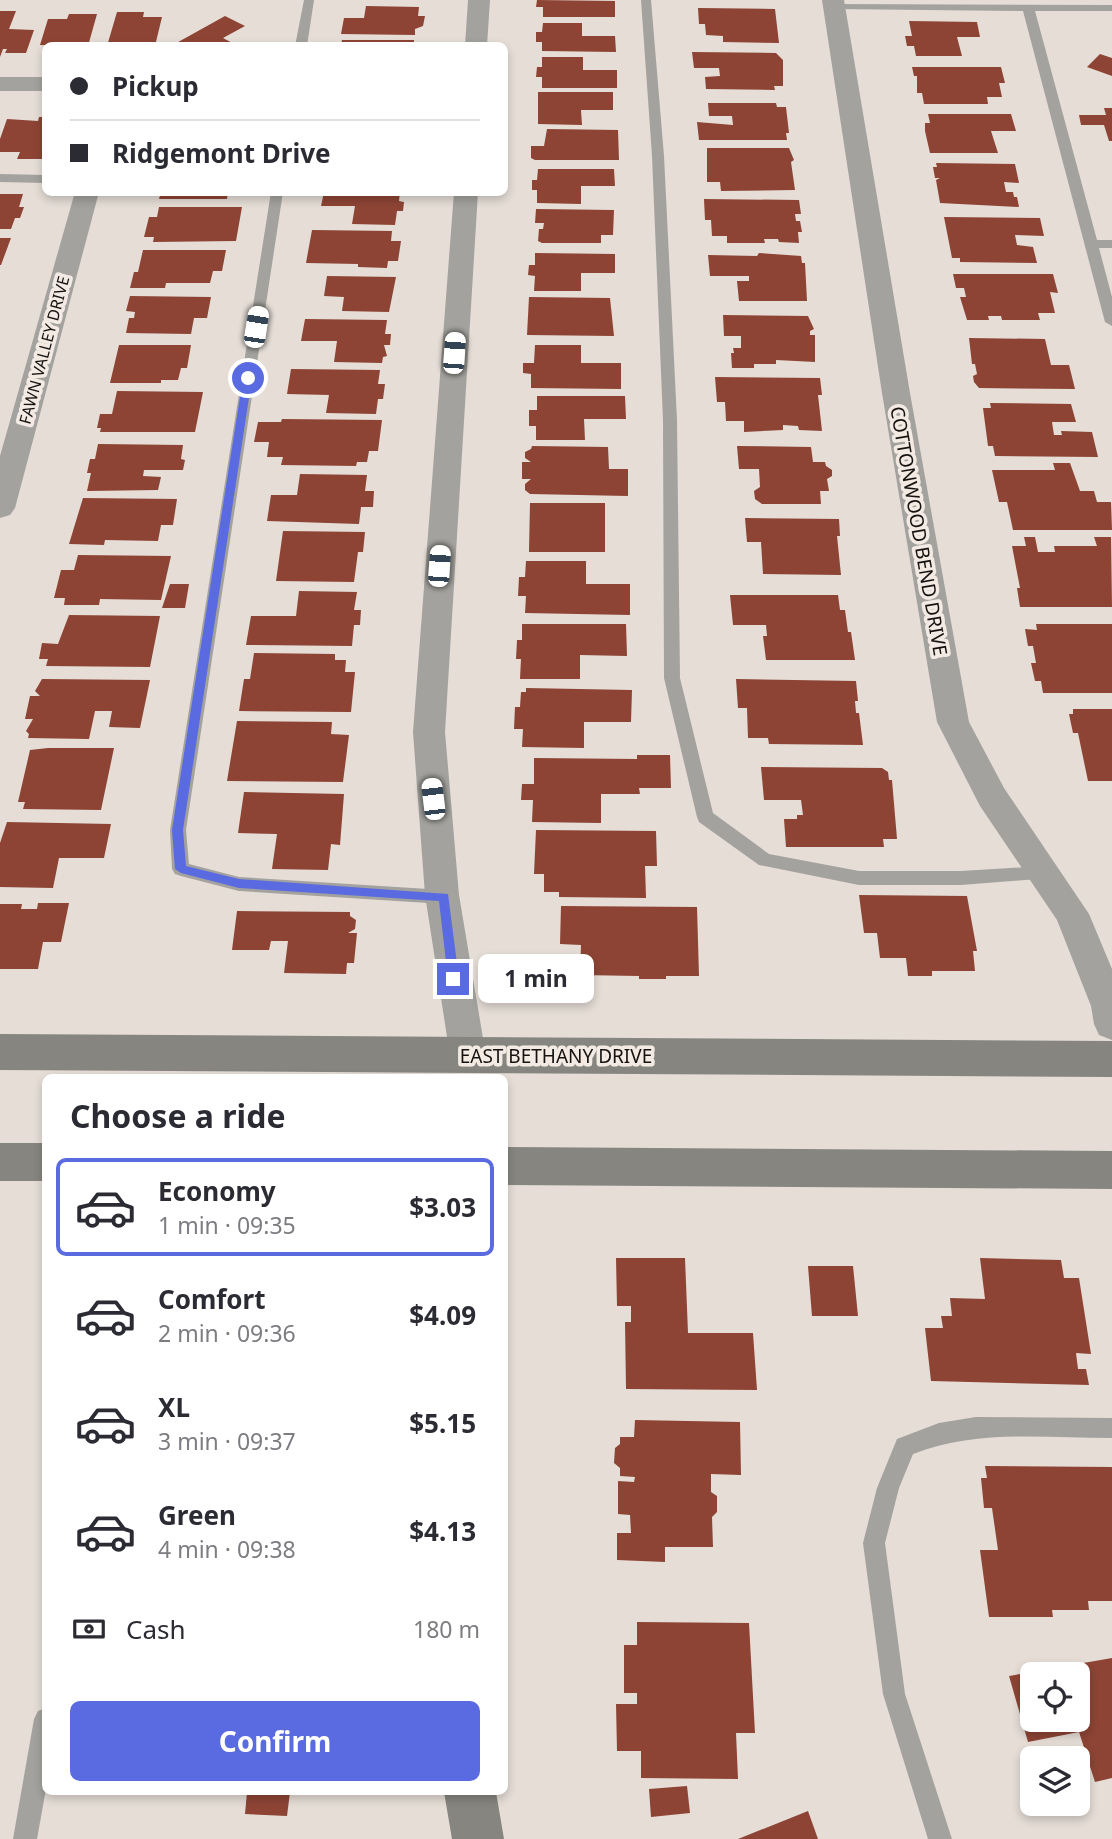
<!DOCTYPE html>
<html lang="en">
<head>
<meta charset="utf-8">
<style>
	:root { --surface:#fff; --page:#f7f7f7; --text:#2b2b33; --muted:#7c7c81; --line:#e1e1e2; --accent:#5a6ae1 }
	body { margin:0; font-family:"Noto Sans",sans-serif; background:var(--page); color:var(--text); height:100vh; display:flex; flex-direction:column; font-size:26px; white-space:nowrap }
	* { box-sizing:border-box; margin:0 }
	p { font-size:23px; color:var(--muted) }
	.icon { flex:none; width:38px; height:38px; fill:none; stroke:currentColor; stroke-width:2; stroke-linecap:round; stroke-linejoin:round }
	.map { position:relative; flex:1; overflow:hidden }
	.sheet { position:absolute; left:42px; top:1074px; width:466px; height:721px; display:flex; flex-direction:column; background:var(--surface); border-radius:10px; box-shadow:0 4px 10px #0003 }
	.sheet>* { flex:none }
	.banner { position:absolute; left:42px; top:42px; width:466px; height:154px; border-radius:10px; box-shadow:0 4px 10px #0003; display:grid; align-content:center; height:154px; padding:0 28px; background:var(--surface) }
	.fabs { position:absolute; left:1020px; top:1662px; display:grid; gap:14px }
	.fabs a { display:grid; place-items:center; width:70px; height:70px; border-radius:10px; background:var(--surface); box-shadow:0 4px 10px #0003; font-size:35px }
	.end { position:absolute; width:32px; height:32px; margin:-16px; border:9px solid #5a6ae1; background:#fff; box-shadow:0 0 0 4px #fff }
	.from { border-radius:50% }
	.bubble { position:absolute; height:49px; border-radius:10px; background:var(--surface); box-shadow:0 4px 10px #0003; font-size:23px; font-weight:700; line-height:49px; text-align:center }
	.car { position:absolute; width:21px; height:42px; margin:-21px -10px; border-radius:9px; box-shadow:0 0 5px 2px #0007; background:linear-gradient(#fff 24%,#345 0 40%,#fff 0 76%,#345 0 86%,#fff 0) }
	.banner b { display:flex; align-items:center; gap:24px; height:66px; font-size:26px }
	.banner b+b { border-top:2px solid var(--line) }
	.banner i { width:18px; height:18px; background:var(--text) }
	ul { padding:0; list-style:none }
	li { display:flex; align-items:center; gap:21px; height:98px; margin:0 14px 10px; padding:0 14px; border:4px solid transparent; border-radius:10px }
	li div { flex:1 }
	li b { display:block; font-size:26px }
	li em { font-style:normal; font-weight:700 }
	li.selected { border-color:var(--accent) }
	li>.icon { width:63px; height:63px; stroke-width:1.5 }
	h2 { padding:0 28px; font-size:32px; line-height:84px }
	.pay { display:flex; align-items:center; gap:18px; height:77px; padding:0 28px; font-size:26px }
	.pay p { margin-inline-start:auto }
	.button { display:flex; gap:14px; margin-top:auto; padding:14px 28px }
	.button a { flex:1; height:80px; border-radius:10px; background:var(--accent); color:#fff; font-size:28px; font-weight:700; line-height:80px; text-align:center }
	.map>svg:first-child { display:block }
	.building { fill:#8d4434; fill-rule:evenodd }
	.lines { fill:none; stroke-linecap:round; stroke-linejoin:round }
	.lane { fill:#a3a29e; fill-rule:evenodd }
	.street { fill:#a3a29e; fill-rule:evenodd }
	.secondary { fill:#86857f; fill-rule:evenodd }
	.route { fill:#5a6ae1 }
	.labels { text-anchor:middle; stroke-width:7; stroke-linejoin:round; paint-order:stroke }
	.far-street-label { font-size:16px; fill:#151210; stroke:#f2eae3 }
	.street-label { font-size:19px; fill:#151210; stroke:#f2eae3 }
</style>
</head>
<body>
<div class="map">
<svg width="1112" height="1839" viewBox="0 0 1112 1839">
	<rect width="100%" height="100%" fill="#e5ddd6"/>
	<!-- building -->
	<g class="building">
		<path d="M537,0L615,1V17H543V7H536Z"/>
		<path d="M366,6L419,7L418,16H425L423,26L415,29V35L341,34L344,18H364Z"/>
		<path d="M698,8L775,9L779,43L723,42V36L706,35L705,24H699Z"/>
		<path d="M0,11H16L9,29L34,30L26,53H5L7,49H3L0,57Z"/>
		<path d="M117,12H144L143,17H162L155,46H107Z"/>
		<path d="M69,14H97L88,46L40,45L48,19H67Z"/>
		<path d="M225,16L245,26L223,38L238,46H171Z"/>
		<path d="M909,21L977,22L980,37H957L962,56H916L914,46H907L905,36H912Z"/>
		<path d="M543,23H582V36H615L616,52L542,51V42H536V32H542Z"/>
		<path d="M342,40H414V46H341Z"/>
		<path d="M692,52L776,53L783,60V86H774L775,90L706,89L705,77L720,76L719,68H694Z"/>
		<path d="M1100,54L1112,58V76L1087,67Z"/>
		<path d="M542,57H583V70H617V88H542V77H536L537,67H542Z"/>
		<path d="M912,67H1001L1005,83H999L1002,97H987L988,104H924L922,93H917V76H914Z"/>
		<path d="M538,92H613V110H581L582,125L538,124Z"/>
		<path d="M708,103H776L777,107H786L789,133H786L787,140H699L697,122L733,125L732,116H709Z"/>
		<path d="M1104,108H1112V141H1109L1104,125H1081L1079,115H1106Z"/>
		<path d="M928,114H1011L1016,131H991L998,153H930L925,131V123H930Z"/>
		<path d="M39,117H46V159H17L20,152H0V139L7,119L38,121Z"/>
		<path d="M547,129L618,130L619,160H535L531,158V146H544Z"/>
		<path d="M707,148H789L794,160L791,162L795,190L721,191L720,182H707Z"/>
		<path d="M936,163L1015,164L1019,183L1004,182L1006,192H1013L1014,197H1017L1019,207L940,203L936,180L940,178H935L933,167H937Z"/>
		<path d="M538,169H614L615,186H581V204L537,203V190H532V180H537Z"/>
		<path d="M161,192H228L227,199H159Z"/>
		<path d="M324,192H400L399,201L404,202L403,211H397L395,225L352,224L355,206H321Z"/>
		<path d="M0,194H23L19,207H24L20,218H15L11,229H0Z"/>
		<path d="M704,199L799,200L801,214H795L796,221H800L802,232H798L799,243L779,242L778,239H764L765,243H727V236H712L711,220H705Z"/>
		<path d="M159,207H242L236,241L153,242L154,237H144L149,217H157Z"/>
		<path d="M536,209L614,210L613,235H601V243H542L538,241L539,229H543L544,223H535Z"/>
		<path d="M944,217L1040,218L1044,236L1015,235L1017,245L1033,247L1037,263L960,262V258H952Z"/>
		<path d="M312,230L392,231L391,241H401L398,261H388L387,268L358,267V264L306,263Z"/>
		<path d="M0,238H11L1,265H0Z"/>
		<path d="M143,250H226L222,271H213L210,283H166L165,288H130L134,272H138Z"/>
		<path d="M535,253L615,254V273H581V291H534L535,276L528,275L529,265H535Z"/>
		<path d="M759,253L801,256L802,263H805L807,301H739L737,281H749V276H710L708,255L757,256Z"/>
		<path d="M953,274H1053L1058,293L1050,292L1055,313H1038L1040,320H1002L1001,316H988L989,320H967L960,297H966L964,288H956Z"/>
		<path d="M327,276L396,277L389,312L342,311L344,297L324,296Z"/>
		<path d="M130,296L211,297L207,318H194L191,334L126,333L129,318H134L135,312L126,311Z"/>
		<path d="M529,297L610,298L614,336L527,335Z"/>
		<path d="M723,315L808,316L814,329L810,331V335H815V362L776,360V364H754V368H732L731,353H734L733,348H741V336H724Z"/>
		<path d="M305,319L387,320L385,334H391L390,345H384L387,356L383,357L382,363L334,362L337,341H301Z"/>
		<path d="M969,338L1045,339L1051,365H1069L1075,389L979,388L974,382L973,376L977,374L975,364H972Z"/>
		<path d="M119,345H191L187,368H181L178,380H161V383H110Z"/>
		<path d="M535,345H581V363H621V389L531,388V374L523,373V363H534Z"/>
		<path d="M291,369L380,370L378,384H385L383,399H378L376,414L326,413L329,395L287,394Z"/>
		<path d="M715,377L820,378L822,395H818L822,431L799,430L798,426L783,425V430L744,432V421H726L725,402H717Z"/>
		<path d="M117,391L203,392L195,432H100L101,428H97L100,414H112Z"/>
		<path d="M537,396H625L626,419H584L585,440H536V426H529V410H537Z"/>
		<path d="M990,403L1071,404L1076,422H1052L1054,435H1062L1061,431L1092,432L1098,457L995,456L993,446H988L983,408H991Z"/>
		<path d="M282,419L382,420L378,451H369L367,462H357L356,466L281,465L283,457H267L269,442H254L258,422H281Z"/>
		<path d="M98,444L183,445L181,459L185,460L183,470H144L143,476L161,477L158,490L87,491L91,473H87L90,459H95Z"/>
		<path d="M532,446L608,447L609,469H628V496L530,494L525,490V484L531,479H522V462H531L525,458V452L531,449Z"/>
		<path d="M737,446L811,447L813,462H825L826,466L832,470V476L827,479L829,491H820L821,504H762L755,499L754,491L760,487L759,469H739Z"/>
		<path d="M1053,463H1070L1080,491H1094L1097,502H1111L1112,530H1013L1007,502H999L992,470H1055Z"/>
		<path d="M300,474L367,475L365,491H374L373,507H361L359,524L267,521L271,495H297Z"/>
		<path d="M83,498L177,499L173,525H161L158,541L105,540L104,545L69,544Z"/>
		<path d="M530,503H605V552H529Z"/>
		<path d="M745,518L839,519L840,536H837L841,575L763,574L761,542H747Z"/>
		<path d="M283,531L365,532L363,552H358L354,582L276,581Z"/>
		<path d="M1024,537H1035L1038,552H1055L1054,546H1097L1094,537H1111L1112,607H1020L1017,588H1020L1012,546H1026Z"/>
		<path d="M78,555L171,556L161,600L100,599L99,605H64L65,598H54L61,570H74Z"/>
		<path d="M526,561H586V584H630V615L525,613L526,596H518L519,577H525Z"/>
		<path d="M170,584H189L185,608H162Z"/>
		<path d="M299,591L357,592L354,610H361L360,625H354L352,646L246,645L251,616H296Z"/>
		<path d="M730,595H838L840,610H845L848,632H851L855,660H766L763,636H767L766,625H733Z"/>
		<path d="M69,615L160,616L150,667L46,666L48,659H39L42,643L58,644Z"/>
		<path d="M522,624H626L627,656L580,655V679H520L521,659H516L517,640H522Z"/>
		<path d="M1036,624H1112V693H1043L1041,681H1035L1031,663H1036L1033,646H1028L1025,629L1037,630Z"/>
		<path d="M254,653L335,654V660H346L345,672H355L351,712L239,711L244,679H250Z"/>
		<path d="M42,679L150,680L140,728L109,727L112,711H95L89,739L28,738L29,734L26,731L33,719H25L30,696H40L35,691Z"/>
		<path d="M736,679L856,681L858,701H855L856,713H859L863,745L769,744L768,738H748L747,708H738Z"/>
		<path d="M526,688L632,690L631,722H584V748L522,747L523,729H514L515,707H520L521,692H526Z"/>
		<path d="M1073,709H1112V781H1088L1078,733H1073L1069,714H1073Z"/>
		<path d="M237,721L332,722L331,734L349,735L343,782L227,781Z"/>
		<path d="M48,748H114L101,810L23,809L25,802H18L30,750Z"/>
		<path d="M637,755H670L671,788H639L640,794H601V823L532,822L533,800H521L522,784H534V758L637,759Z"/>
		<path d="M761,767L882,768L888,772L889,780H892L897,839H883L884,847H786L784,819H797V815H803L801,800H764Z"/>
		<path d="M244,792L344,794L340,845L331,844L328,870L272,869L277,834L238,833Z"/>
		<path d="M7,822L111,824L104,858H59L53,888L0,887V843Z"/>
		<path d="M536,830L656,831L657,866H645L646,898L559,897V892H544V874H534Z"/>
		<path d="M859,895L967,896L977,951H973L975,971H932V976H908L906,958H880L877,933H864Z"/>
		<path d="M38,903H69L61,942H43L38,969H0V904H22L21,909H37Z"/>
		<path d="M561,906L697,907L699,976H666V979H639V976L580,975L581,945L560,944Z"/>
		<path d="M237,911L350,912V916L356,920L355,929L348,933H357L354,963H347L346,974L284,973L288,941H271L269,950H232Z"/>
		<path d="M616,1258H685L688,1333H753L757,1390L626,1389L625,1322H631V1306H617Z"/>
		<path d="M980,1258L1061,1260L1064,1278H1079L1091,1354L1076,1353L1078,1369H1086L1089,1385L931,1381L925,1328H943L941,1316H952L950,1298L985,1299Z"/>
		<path d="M808,1266H853L858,1316H812Z"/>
		<path d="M635,1420L740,1422L741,1475L711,1474V1492L717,1496V1512L712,1517L713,1547H665V1562L617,1560V1533H631L630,1515L618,1514V1481L634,1482L635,1477L620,1476V1468L614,1463L615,1448L620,1444V1437H634Z"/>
		<path d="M985,1466L1112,1467V1601H1088L1089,1610H1052L1053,1617H989L980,1550H998L992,1508H984L981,1478H987Z"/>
		<path d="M637,1622L749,1623L755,1733H736L738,1779L641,1778V1751H617L616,1704H637V1693H624V1645H637Z"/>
		<path d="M1112,1658V1778L1095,1782L1079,1732L1028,1742L1009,1676ZM1032,1675H1078V1720H1032Z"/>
		<path d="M687,1786L690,1813L651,1817L649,1789Z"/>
		<path d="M247,1792H290L287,1816L245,1814Z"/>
		<path d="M808,1811L818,1839H738Z"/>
	</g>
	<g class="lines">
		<!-- lane -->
		<g class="lane">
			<path d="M304,0H314L307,46H295Z"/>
			<path d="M641,0H651L664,156L677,420L680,678L713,813L769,854L859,871H961L1045,866L1051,868L1054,873L1051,878L961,885H859L759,865L699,822L697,817L664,678L663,420L652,156Z"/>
			<path d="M830,4L1112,5V11H1035L1097,240H1112V248H1099L1112,297V326L1105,322L1023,11L834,9L828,6Z"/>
			<path d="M0,174L46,175V183L0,182Z"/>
			<path d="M271,192H283L186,830L189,864L239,877L444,890L450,892L453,897L450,902L444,904L239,891L181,876L175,874L172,869L170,830Z"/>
			<path d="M976,1417L1112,1418V1438C1045,1438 976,1429 913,1454L899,1488L885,1543L905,1694L952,1839H928L883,1694L863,1543L877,1488L897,1439L939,1423Z"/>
			<path d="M46,1708V1789L37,1839H13L34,1719L38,1711Z"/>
		</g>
		<!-- street -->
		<g class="street">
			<path d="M468,0H490L487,46H465Z"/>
			<path d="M822,0H844L910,393L969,722L1004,788L1089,914L1112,969V1040L1099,1035L1094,1024L1091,1006L1057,920L980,806L937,722L882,393Z"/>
			<rect x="0" y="77" width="46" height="14"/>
			<path d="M75,192H99L15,508L10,515L0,518V456Z"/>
			<path d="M454,192H478L445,732L459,895L486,1056L481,1067L468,1072L455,1067L450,1056L425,895L413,732Z"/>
		</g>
		<!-- secondary -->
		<g class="secondary">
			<path d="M0,1034L1112,1041V1077L0,1070Z"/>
			<rect x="0" y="1143" width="46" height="38"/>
			<path d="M504,1147L1112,1151V1189L504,1185Z"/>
			<path d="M444,1792H496L504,1839H452Z"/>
		</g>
	</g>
	<!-- route -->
	<path class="route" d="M248,376L252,378L183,830L186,866L239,879L448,894L459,979L453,984L448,979L439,901L239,888L181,873L175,869L172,830L243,378Z"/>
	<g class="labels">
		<!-- far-street labels -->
		<g class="far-street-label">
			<text transform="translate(44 350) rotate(-75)" y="6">FAWN VALLEY DRIVE</text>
		</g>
		<!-- street labels -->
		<g class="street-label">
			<text transform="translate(919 531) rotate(80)" y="7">COTTONWOOD BEND DRIVE</text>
			<text x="556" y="1063">EAST BETHANY DRIVE</text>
		</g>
	</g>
</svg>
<div class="fabs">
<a><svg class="icon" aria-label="locate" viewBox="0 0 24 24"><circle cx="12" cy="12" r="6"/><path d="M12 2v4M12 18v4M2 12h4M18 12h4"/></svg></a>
<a><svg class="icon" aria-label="layers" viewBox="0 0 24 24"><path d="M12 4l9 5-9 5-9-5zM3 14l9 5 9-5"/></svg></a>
</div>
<i class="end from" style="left:248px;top:378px"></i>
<i class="end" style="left:453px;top:979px"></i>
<div class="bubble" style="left:478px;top:954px;width:116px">1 min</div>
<i class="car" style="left:256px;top:327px;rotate:9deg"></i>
<i class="car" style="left:454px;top:353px;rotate:4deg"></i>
<i class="car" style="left:439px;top:566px;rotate:4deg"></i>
<i class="car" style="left:433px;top:799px;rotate:353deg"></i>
<div class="banner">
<b><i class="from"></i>Pickup</b>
<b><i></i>Ridgemont Drive</b>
</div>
<section class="sheet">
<h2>Choose a ride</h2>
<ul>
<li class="selected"><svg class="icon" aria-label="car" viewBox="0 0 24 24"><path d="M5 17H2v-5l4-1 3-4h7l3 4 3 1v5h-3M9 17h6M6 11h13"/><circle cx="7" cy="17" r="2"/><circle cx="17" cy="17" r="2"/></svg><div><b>Economy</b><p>1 min · 09:35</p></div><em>$3.03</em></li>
<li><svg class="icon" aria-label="car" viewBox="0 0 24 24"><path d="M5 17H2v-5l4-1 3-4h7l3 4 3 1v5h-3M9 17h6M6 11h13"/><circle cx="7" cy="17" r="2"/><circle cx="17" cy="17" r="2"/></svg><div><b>Comfort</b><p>2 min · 09:36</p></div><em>$4.09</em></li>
<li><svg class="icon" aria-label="car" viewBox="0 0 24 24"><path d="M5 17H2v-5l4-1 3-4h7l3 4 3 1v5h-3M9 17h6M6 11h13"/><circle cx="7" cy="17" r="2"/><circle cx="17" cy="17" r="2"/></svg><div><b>XL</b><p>3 min · 09:37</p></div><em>$5.15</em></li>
<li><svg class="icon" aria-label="car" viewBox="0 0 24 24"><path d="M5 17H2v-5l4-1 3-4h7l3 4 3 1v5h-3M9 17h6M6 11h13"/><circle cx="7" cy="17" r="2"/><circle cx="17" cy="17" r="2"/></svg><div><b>Green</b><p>4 min · 09:38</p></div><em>$4.13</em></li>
</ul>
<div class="pay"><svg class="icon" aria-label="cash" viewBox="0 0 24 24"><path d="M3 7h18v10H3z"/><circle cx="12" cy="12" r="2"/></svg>Cash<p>180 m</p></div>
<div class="button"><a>Confirm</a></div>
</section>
</div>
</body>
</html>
